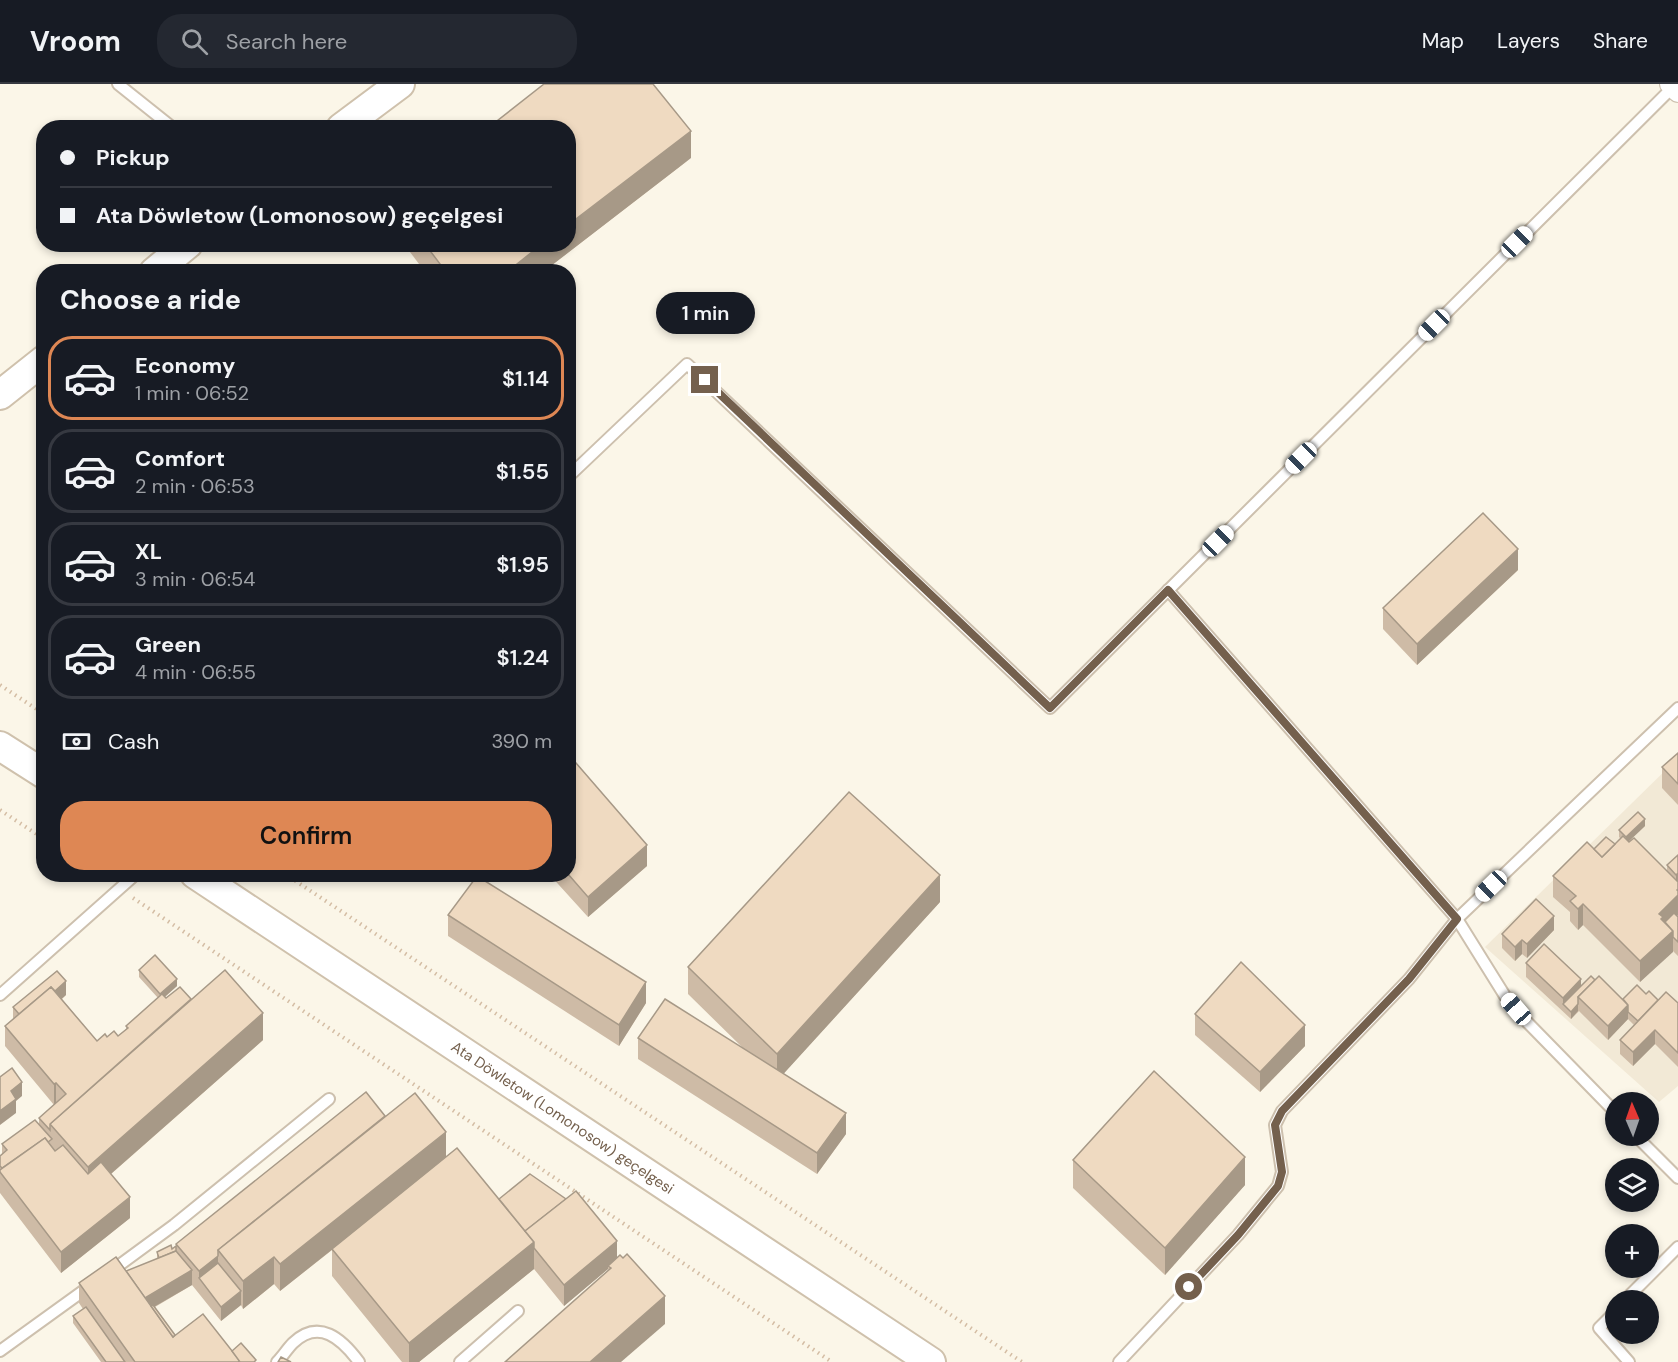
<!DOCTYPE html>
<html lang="en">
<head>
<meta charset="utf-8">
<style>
	:root { --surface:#171b24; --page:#242831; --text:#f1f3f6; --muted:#9ea1a6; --line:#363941; --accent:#de8754 }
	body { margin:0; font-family:"DM Sans",sans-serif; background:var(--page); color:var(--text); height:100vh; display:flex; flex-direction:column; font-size:22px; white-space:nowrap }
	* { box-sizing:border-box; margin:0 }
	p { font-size:20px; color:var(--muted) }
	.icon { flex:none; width:33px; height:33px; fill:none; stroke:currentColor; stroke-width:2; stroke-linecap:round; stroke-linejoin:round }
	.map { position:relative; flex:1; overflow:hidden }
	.side { position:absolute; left:36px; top:180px; width:540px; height:618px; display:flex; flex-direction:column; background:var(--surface); border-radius:24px; box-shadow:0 3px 9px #0003 }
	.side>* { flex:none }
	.banner { position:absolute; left:36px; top:36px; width:540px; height:132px; border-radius:24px; box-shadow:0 3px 9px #0003; display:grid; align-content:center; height:132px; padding:0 24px; background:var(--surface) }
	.needle { width:39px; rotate:358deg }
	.buttons { position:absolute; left:1605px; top:1008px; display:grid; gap:12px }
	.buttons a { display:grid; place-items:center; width:54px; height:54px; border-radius:50%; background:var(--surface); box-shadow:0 3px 9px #0003; font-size:30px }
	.end { position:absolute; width:27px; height:27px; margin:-14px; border:8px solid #74604d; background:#fff; box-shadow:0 0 0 3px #fff }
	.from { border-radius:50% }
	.bubble { position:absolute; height:42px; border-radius:21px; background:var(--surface); box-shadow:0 3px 9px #0003; font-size:20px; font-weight:600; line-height:42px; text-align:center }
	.car { position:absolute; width:18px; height:36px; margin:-18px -9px; border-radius:8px; box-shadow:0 0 4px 2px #0007; background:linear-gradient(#fff 24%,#345 0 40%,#fff 0 76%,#345 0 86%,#fff 0) }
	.banner b { display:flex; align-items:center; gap:21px; height:57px; font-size:22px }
	.banner b+b { border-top:2px solid var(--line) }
	.banner i { width:15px; height:15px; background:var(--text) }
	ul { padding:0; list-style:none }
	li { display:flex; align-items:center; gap:18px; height:84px; margin:0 12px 9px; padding:0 12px; border:3px solid var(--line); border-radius:24px }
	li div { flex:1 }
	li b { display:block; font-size:22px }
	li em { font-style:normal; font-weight:600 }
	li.on { border-color:var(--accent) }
	li>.icon { width:54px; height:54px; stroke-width:1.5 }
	h2 { padding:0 24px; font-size:27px; line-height:72px }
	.pay { display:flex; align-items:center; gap:15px; height:66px; padding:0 24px; font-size:22px }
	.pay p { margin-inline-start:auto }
	.cta { display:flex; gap:12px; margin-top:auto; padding:12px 24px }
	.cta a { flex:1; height:69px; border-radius:24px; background:var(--accent); color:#111; font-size:24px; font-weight:600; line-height:69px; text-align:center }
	header { display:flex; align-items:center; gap:36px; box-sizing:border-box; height:84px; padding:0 30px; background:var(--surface); border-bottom:2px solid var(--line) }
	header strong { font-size:28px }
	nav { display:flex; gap:33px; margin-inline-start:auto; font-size:21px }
	.search { width:420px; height:54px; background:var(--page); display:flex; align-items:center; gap:15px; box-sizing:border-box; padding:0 21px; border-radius:24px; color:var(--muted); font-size:22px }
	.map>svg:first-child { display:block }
	.residential { fill:#f2e9d6 }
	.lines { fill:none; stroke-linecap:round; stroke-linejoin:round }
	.lane-casing { stroke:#cdc0ae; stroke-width:14 }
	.street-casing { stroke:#cdc0ae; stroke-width:22 }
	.secondary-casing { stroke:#cfc1ac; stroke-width:32 }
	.path { stroke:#d4bda4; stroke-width:4; stroke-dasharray:1.5 4.5; stroke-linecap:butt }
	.lane { stroke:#fff; stroke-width:10 }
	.street { stroke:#fff; stroke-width:20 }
	.secondary { stroke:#fff; stroke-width:28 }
	.wall { fill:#cebba6 }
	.shaded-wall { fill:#a79987 }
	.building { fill:#efdac1; stroke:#a79987; stroke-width:1.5 }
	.route { stroke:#74604d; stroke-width:8 }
	.labels { text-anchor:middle; stroke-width:6; stroke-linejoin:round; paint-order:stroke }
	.street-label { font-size:15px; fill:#74604d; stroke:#fefaee }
</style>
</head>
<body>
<header>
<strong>Vroom</strong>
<div class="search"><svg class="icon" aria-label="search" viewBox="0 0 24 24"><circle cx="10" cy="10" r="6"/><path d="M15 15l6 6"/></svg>Search here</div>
<nav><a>Map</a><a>Layers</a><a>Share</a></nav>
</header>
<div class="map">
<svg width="1678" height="1278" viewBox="0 0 1678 1278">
	<rect width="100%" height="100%" fill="#fbf6e8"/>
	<!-- residential -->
	<path class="residential" d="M1678,674V1002L1659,1018L1485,863Z"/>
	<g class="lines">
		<defs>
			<g id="lane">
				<path d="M118,0L173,44"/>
				<path d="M568,393L687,280L1050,624L1673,3"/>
				<path d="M1168,506L1457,835L1505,912L1527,938L1616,1029"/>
				<path d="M0,911L136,790"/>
				<path d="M1636,1052L1678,1094"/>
				<path d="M110,1188L174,1141L329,1015"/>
				<path d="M1625,1216L1678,1163"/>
				<path d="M1616,1227L1599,1244L1629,1278"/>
				<path d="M0,1267L90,1202"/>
				<path d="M277,1278C283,1272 287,1265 293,1259C319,1234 342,1255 359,1278"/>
				<path d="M460,1278L518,1227"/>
				<path d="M1119,1278L1238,1151L1278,1102L1282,1088L1275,1041L1282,1027L1409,895L1457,835L1678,624"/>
			</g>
			<path id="street" d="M1670,0L1678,8"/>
			<g id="secondary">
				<path d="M341,44L400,0"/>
				<path d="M154,188L188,160"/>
				<path d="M0,311L44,276"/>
				<path d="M0,662L44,690"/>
				<path id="s1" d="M195,790L931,1278"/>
			</g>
		</defs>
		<!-- lane casing -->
		<use href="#lane" class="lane-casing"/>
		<!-- street casing -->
		<use href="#street" class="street-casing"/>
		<!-- secondary casing -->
		<use href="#secondary" class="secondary-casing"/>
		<!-- path -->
		<g class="path">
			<path d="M0,601L44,630"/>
			<path d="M0,726L44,755"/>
			<path d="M285,790L1022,1278"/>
			<path d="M133,814L832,1278"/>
		</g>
		<!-- lane -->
		<use href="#lane" class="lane"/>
		<!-- street -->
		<use href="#street" class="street"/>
		<!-- secondary -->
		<use href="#secondary" class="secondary"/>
	</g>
	<!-- wall -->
	<g class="wall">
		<path d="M691,74L543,188H425L404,160H568Z"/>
		<path d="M1518,486L1417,581L1383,545V524Z"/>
		<path d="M1678,669V721L1662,704V683Z"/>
		<path d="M1645,742L1628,758L1667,787V781L1678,771V797H1677L1678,798V831L1677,832L1678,833V872L1673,867L1640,898L1583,841L1578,846L1570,837V828L1553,813V792L1594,765L1615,760L1621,755L1619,753V746Z"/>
		<path d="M647,782L588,833L549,790H568Z"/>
		<path d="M940,818L783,990L846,1050L817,1090L638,975V954L744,965L688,910V883Z"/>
		<path d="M448,831L646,919L619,962L448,852Z"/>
		<path d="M1554,846L1527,874L1522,870L1515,877L1502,864V850Z"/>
		<path d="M1526,879L1581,902L1595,896L1623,915L1646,910L1658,916L1678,919V983L1655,960L1633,982L1620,970V956L1634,941L1628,935L1608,956L1579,927L1571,935L1526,893Z"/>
		<path d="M139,886L177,902L165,913L166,914L191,915L263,956L111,1090L130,1134L61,1189L0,1109V1072L2,1070V1060L39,1041V1034L54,1021L5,962V942L13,935V923L66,911L62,915L97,957L107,953L118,952L126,945V942L158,914L139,893Z"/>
		<path d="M1195,930L1305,962L1260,1008L1195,951Z"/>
		<path d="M385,1032L446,1073L499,1115L617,1174L665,1240L608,1185L564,1222L534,1185L419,1278H402L332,1192V1166L280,1207L274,1200L243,1225L241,1221L221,1237L192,1201L155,1223L175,1251L232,1267L256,1278H101L73,1239V1232L83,1225L79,1219V1199L126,1187L157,1175V1168L172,1165L176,1162V1160Z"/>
		<path d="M1073,1076L1245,1101L1165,1191L1073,1104Z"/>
	</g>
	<!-- shaded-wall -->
	<g class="shaded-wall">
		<path d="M691,47V74L543,188H507L542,160H568V141Z"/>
		<path d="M1518,465V486L1417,581V560Z"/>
		<path d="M1645,735V742L1626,760V753Z"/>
		<path d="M647,761V782L588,833V813Z"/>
		<path d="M1678,789V797L1676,798V791Z"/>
		<path d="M940,791V818L777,997V970Z"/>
		<path d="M1678,805V831L1665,845L1659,830Z"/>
		<path d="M1583,820V841L1578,846V825Z"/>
		<path d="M1554,832V846L1527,874V860Z"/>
		<path d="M1673,847V868L1640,898V877Z"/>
		<path d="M1522,856V870L1515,877V863Z"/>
		<path d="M177,895V902L160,917V910Z"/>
		<path d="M1581,895V909L1563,920V928V914Z"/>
		<path d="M66,897V911L22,948V934Z"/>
		<path d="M646,898V919L619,962V941Z"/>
		<path d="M1578,920V927L1571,935V928Z"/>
		<path d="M1628,921V935L1608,956V942Z"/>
		<path d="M263,929V956L88,1110V1083Z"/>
		<path d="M1305,941V962L1260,1008V988Z"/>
		<path d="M1655,946V960L1633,982V968Z"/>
		<path d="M22,998V1012L16,1017V1029L0,1041V1027L11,1007Z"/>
		<path d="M56,999V1020L54,1021V1000Z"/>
		<path d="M846,1029V1050L817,1090V1069Z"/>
		<path d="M446,1048V1075L280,1207V1180Z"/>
		<path d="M1245,1073V1101L1165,1191V1164Z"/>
		<path d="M130,1113V1134L61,1189V1168Z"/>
		<path d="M570,1118L534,1162V1185L419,1278H409V1259Z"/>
		<path d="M617,1157V1178L608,1182V1185L564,1222V1201Z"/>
		<path d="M218,1172V1193L199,1194V1187Z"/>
		<path d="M274,1173V1200L243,1225V1197Z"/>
		<path d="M192,1186V1201L145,1228L142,1216Z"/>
		<path d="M241,1207V1221L221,1237V1223Z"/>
		<path d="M665,1212V1240L621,1278H590Z"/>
	</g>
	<!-- building -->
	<g class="building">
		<path d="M544,0H653L691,47L568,141V44H488Z"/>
		<path d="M425,160H542L507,188H446Z"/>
		<path d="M1483,429L1518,465L1417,560L1383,524Z"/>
		<path d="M1678,669V700L1662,683Z"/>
		<path d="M576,679L647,761L588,813L568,790V685Z"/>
		<path d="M849,708L940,791L777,970L688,883Z"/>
		<path d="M1638,728L1645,735L1626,753L1619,746Z"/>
		<path d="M1623,752L1629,758L1634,754L1678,798V805L1677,806L1678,807V811L1659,830L1663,833L1661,835L1673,847L1640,877L1583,820L1578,825L1570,817L1576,812L1553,792L1587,758L1602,773Z"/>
		<path d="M1606,753L1615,760L1602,773L1594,765Z"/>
		<path d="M1678,771V789L1676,791L1667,781Z"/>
		<path d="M477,792L646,898L619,941L448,831Z"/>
		<path d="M1536,815L1554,832L1527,860L1522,856L1515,863L1502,850Z"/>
		<path d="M1674,829L1678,833V858L1673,853V847L1665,838Z"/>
		<path d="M1544,860L1581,895L1563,914L1526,879Z"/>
		<path d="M155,871L177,895L160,910L139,886Z"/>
		<path d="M1241,878L1305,941L1260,988L1195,930Z"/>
		<path d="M225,886L263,929L88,1083L50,1040Z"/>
		<path d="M57,887L66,897L55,907L51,903L19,930L13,923Z"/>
		<path d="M1591,892L1595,896L1578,913V920L1571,928L1563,920Z"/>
		<path d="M1599,892L1628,921L1608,942L1578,913Z"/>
		<path d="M1637,901L1646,910L1649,907L1658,916L1638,937L1628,928V921L1623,915Z"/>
		<path d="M51,903L97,957L105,950L107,953L114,947L118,952L128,944L126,942L162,910L166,914L180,903L191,915L50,1040V1046L39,1034L66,1010L56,999L54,1000L5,942Z"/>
		<path d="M1666,908L1678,919V969L1655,946L1633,968L1620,956Z"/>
		<path d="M665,915L846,1029L817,1069L638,954Z"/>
		<path d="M12,984L22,998L11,1007L16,1015L0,1027V993Z"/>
		<path d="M1154,987L1245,1073L1165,1164L1073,1076Z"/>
		<path d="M366,1008L385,1032L218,1166V1172L199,1187L176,1160Z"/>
		<path d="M415,1009L446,1048L280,1180L274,1173L243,1197L218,1166Z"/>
		<path d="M35,1036L52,1055L48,1058L45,1054L2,1084L0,1082V1072L7,1066L2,1060Z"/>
		<path d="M45,1054L55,1067L63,1061L88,1090L101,1078L130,1113L61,1168L0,1088V1086Z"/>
		<path d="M457,1064L534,1158L409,1259L332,1165Z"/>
		<path d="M530,1090L566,1115L525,1147L499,1115Z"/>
		<path d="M576,1107L617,1157L564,1201L534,1164V1158L525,1147Z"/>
		<path d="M171,1161L172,1165L176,1162V1167L159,1174L157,1168Z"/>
		<path d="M176,1167L192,1186L145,1214L126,1187Z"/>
		<path d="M627,1170L665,1212L590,1278H505L611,1184L608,1182L620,1171L623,1174Z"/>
		<path d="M116,1173L173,1253L203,1230L240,1277L238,1278H135L79,1199Z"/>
		<path d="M218,1179L241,1207L221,1223L199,1194Z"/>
		<path d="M153,1221L175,1251L173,1253L151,1222Z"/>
		<path d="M86,1223L125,1278H106L73,1232Z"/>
		<path d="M241,1259L256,1276L254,1278H240L232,1267Z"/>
		<path d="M281,1273L291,1278H278Z"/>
	</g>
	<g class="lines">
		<!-- route -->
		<path class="route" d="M705,296L1050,624L1168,506L1457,835L1409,895L1282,1027L1275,1041L1282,1088L1278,1102L1238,1151L1189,1203"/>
	</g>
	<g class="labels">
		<!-- street labels -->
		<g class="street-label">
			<text dy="5" stroke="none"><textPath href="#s1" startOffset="441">Ata Döwletow (Lomonosow) geçelgesi</textPath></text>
		</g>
	</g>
</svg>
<div class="buttons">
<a><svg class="needle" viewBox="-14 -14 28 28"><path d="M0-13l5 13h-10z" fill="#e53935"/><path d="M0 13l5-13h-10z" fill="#9ea1a6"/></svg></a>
<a><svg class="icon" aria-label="layers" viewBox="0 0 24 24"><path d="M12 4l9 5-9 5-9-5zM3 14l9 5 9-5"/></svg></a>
<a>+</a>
<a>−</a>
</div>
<i class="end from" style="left:1189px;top:1203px"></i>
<i class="end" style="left:705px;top:296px"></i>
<div class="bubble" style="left:656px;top:208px;width:99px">1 min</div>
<i class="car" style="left:1517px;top:158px;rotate:45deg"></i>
<i class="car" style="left:1434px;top:241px;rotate:225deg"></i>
<i class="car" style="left:1301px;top:374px;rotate:225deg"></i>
<i class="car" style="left:1218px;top:457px;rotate:45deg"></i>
<i class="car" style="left:1491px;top:802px;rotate:226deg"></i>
<i class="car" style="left:1516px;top:925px;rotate:319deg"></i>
<div class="banner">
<b><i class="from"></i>Pickup</b>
<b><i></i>Ata Döwletow (Lomonosow) geçelgesi</b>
</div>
<section class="side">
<h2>Choose a ride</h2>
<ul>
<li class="on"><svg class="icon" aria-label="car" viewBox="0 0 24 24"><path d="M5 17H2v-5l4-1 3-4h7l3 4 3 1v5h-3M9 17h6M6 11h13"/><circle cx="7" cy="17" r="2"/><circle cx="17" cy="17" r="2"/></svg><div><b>Economy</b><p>1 min · 06:52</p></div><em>$1.14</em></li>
<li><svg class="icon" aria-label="car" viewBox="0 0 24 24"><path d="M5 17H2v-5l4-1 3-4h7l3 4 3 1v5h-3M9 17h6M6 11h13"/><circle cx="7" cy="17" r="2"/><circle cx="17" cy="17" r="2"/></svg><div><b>Comfort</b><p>2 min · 06:53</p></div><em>$1.55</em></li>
<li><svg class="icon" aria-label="car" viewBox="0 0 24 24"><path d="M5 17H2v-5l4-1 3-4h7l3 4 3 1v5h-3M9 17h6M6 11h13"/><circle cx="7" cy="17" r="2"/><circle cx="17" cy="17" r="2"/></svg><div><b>XL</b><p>3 min · 06:54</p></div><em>$1.95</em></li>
<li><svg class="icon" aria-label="car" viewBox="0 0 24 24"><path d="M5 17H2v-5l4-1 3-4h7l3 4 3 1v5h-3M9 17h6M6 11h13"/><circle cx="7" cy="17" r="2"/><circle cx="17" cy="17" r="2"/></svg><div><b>Green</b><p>4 min · 06:55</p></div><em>$1.24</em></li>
</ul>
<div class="pay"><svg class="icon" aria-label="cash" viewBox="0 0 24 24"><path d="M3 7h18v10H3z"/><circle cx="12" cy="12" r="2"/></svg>Cash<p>390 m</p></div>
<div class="cta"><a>Confirm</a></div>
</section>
</div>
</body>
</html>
